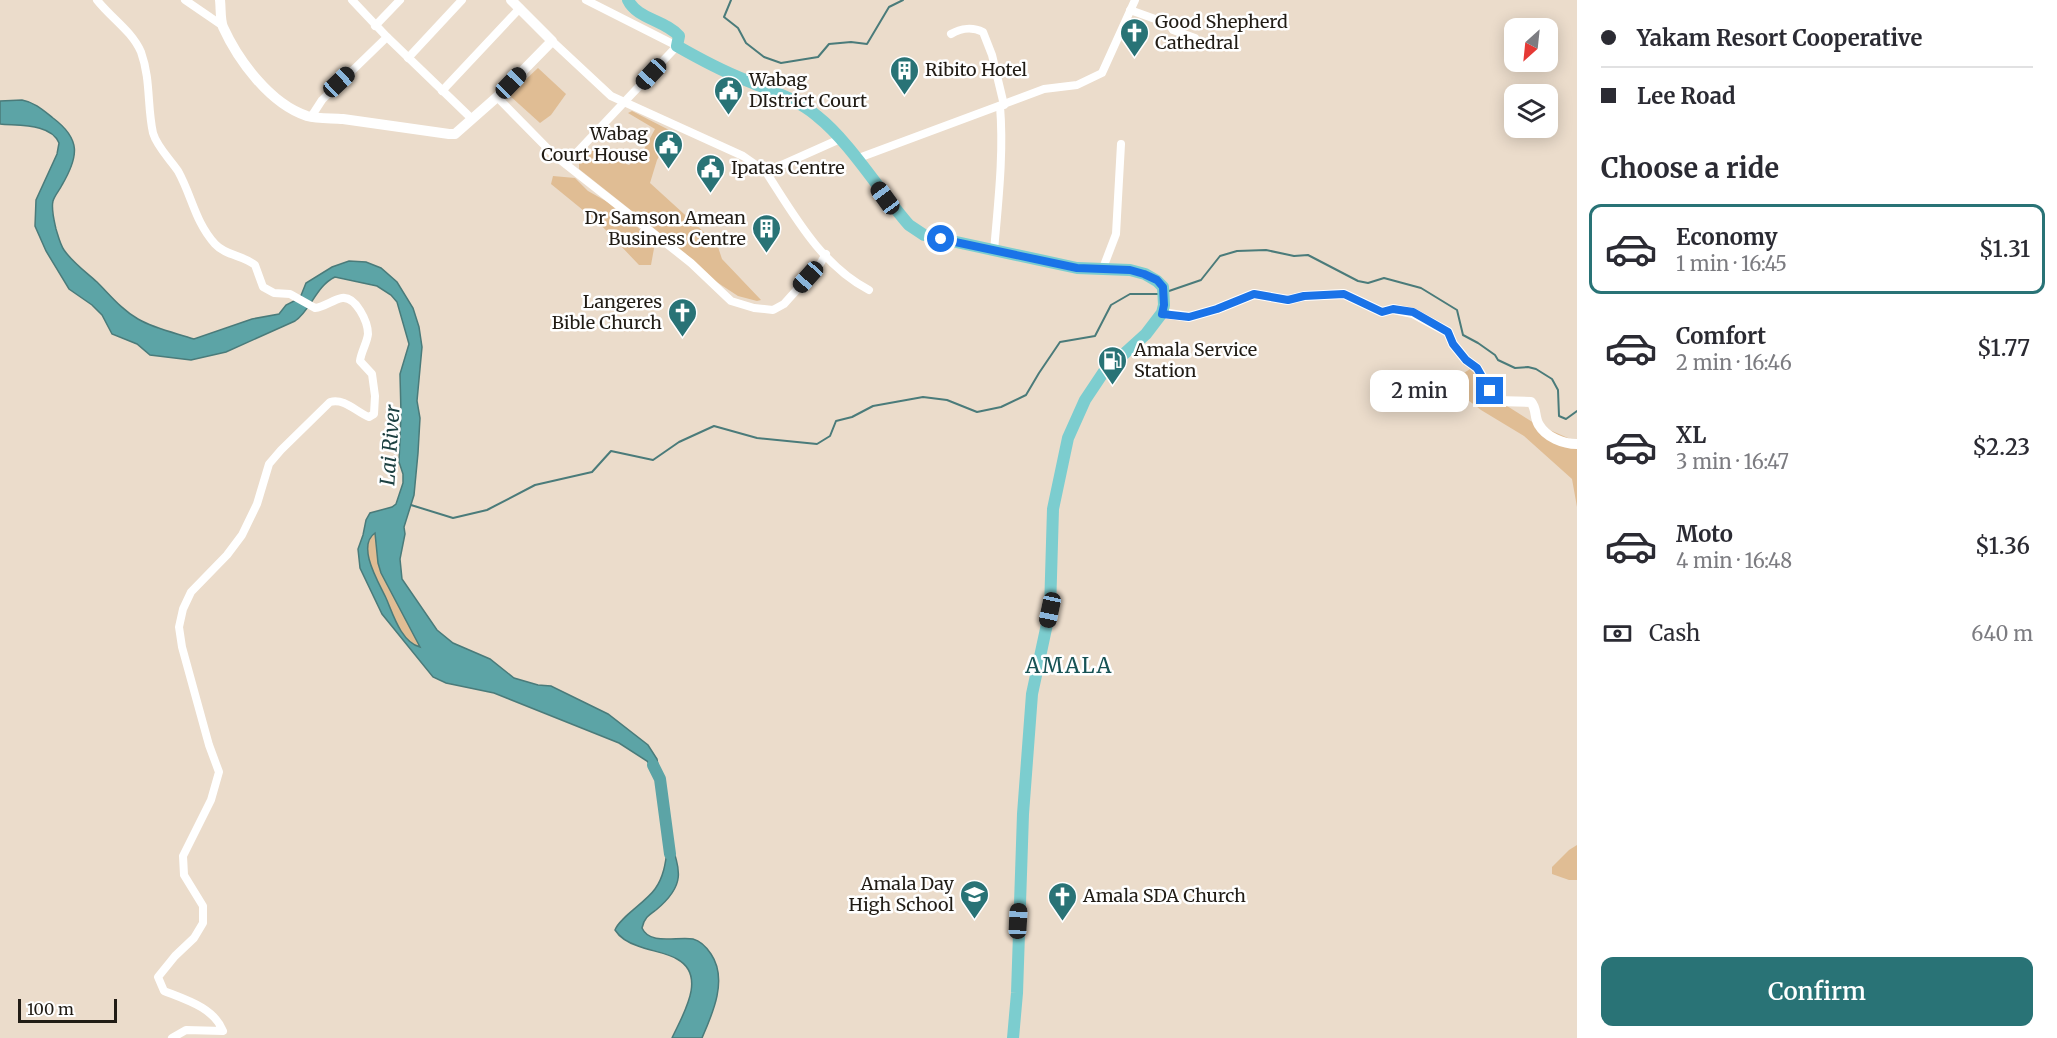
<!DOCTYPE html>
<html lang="en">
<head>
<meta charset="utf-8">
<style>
	:root { --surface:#fff; --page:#f7f7f7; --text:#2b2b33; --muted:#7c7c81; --line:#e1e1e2; --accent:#297376 }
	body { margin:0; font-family:Merriweather,serif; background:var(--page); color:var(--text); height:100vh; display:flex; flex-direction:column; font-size:22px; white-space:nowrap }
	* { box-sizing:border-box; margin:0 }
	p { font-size:20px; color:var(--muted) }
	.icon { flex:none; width:33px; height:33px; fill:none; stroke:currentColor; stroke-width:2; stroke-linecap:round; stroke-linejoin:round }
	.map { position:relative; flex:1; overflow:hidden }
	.side { display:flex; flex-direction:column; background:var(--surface); width:480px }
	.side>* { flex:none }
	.top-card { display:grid; align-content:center; height:132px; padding:0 24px; background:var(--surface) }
	.needle { width:39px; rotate:207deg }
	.buttons { position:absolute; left:1504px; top:18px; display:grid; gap:12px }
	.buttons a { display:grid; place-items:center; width:54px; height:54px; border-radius:12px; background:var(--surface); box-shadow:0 3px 15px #0003; font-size:30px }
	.scale { position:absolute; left:18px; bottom:15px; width:99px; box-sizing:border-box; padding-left:6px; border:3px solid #211c15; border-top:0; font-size:16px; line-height:21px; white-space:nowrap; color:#211c15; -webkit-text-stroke:4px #fff; paint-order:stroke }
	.end { position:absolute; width:27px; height:27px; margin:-14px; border:8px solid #1a73e8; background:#fff; box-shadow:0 0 0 3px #fff }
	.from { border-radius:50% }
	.bubble { position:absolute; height:42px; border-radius:12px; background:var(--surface); box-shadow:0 3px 15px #0003; font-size:20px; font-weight:600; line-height:42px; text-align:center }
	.car { position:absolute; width:18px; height:36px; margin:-18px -9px; border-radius:8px; box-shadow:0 0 4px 2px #0007; background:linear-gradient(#222 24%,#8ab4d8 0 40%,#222 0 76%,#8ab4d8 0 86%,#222 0) }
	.top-card b { display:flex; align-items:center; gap:21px; height:57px; font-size:22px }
	.top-card b+b { border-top:2px solid var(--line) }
	.top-card i { width:15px; height:15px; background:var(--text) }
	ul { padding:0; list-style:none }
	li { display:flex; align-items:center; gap:18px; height:90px; margin:0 12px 9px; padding:0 12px; border:3px solid transparent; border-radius:12px }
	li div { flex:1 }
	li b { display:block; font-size:22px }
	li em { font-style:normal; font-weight:600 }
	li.selected { border-color:var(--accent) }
	li>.icon { width:54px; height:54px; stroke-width:1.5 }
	h2 { padding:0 24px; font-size:27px; line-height:72px }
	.pay { display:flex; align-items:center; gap:15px; height:66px; padding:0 24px; font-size:22px }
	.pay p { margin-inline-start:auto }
	.primary-button { display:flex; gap:12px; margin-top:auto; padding:12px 24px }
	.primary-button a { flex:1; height:69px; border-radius:12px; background:var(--accent); color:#fff; font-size:24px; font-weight:600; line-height:69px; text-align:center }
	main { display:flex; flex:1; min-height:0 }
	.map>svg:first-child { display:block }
	.green { fill:#e0bd94 }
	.water { fill:#5ca4a6; stroke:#4a7b7a; stroke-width:1.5; fill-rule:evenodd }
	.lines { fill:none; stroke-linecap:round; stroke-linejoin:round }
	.stream { stroke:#4a7b7a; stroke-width:2 }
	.river { stroke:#5ca4a6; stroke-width:12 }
	.street { stroke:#fff; stroke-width:8 }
	.secondary { stroke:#fff; stroke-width:10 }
	.primary { stroke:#7ccdcf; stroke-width:12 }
	.route { stroke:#1a73e8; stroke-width:8 }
	.labels { text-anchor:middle; stroke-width:5; stroke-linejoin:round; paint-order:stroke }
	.poi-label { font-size:18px; fill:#211c15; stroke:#fff; text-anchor:start }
	.water-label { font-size:20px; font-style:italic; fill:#1c4041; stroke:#fff }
	.quarter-label { font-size:21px; letter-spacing:1.5px; fill:#175355; stroke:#fff }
</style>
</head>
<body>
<main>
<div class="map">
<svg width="1577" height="1038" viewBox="0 0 1577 1038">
	<rect width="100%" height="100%" fill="#ebdccb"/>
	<!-- green -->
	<g class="green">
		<path d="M538,68L566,94L551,115L540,123L509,95Z"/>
		<path d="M632,111L673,132L657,160L650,183L717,244L722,259L761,300L757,301L738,296L709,277L685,253L579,169V163L596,147L616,160L629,165L641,155L655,129L628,113Z"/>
		<path d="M553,176L575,178L588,191L613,205L655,243L651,265H639L600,224L551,184Z"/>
		<path d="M1470,369L1504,404L1534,423L1577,442V507L1572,479L1524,436L1481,410L1447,384Z"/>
		<path d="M375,532L378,563L381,573L420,647C401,642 393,614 386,598C378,580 356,550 375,532Z"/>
		<path d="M1577,845V880H1569L1552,874V867L1569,850Z"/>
	</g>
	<!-- water -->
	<g class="water">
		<path d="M22,100C34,102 43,110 53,118C81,139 79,156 62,185C59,191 55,195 53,201C51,209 54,220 56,229C58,235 60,244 64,250C73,263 86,272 97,282C110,295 122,310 138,319C155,329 176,333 194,339L252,319L279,314L286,305L300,298L306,283L332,267L349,261L366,262L381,268L397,282L413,308L419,327L422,347L417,401L420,418L418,453L414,495L404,527L405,534L400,559L402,579L437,630L453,643L490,659L514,678L538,685L551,686L608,714L648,745L657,759L660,779L647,761L619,743L494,693L446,683L433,677L382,614L360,568L358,549L363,535L366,520L370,513L392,507L396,504L403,483V474L399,462L401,414L400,374L409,344L397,302L391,295L377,286L335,277C316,286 311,310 295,321L226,352L191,360L150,355L137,344L112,334L102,315L92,305L69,289L46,251L35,226L36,200L57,154L59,143C51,123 18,126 0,124V101ZM375,533L378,563L381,573L420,647C401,642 393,614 386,598C379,583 356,546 375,533Z"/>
		<path d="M669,838C681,871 686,885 656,910C649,915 644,918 642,928C650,946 678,936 693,939C701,941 707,948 711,954C728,979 713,1013 702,1038H672C682,1016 708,976 677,959C665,952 650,951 638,946C629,943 620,938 615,930C619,918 646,902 655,889C666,874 666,855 669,838Z"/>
	</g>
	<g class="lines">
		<!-- stream -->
		<g class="stream">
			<path d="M731,0L724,17L738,28L746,43L764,57L781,63L818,57L829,44L851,42L867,44L889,7L903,0"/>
			<path d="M1169,291L1201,280L1220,256L1237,251L1266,250L1294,256L1308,255L1358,281L1368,283L1384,278L1421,288L1457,310L1463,335L1478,343L1495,355L1498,360L1515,368L1528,367L1536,369L1552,379L1558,390L1559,416L1566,419L1577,411"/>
			<path d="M411,505L453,518L487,510L535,485L592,472L611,451L653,460L679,442L714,426L757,438L817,444L830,436L836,421L852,417L873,406L923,397L947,400L977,412L1001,407L1026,395L1039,373L1060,342L1095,336L1111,305L1130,294H1158"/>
		</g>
		<!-- river -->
		<path class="river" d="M653,765L660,779L670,854"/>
		<!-- street -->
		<g class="street">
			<path d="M97,0C111,18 132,31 141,52C151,80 147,106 153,133C157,147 170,159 178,171C192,196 195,222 215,244C226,256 243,255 255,265L263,287L274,293L290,294L315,308C325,307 332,300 342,298C356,296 368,322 368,334C367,343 361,352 360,361L372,374L375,396L374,414L369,417C356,412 345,398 330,402L281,450L269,464L257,504L242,535L227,555L191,592L183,609L179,627L182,647L209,745L219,772L211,800L183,856L184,875L203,906V923L194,938L175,956L158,977L164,991C187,1000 214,1008 223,1031L186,1030L172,1038"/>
			<path d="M185,0L223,26"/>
			<path d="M352,0L387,37L471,118"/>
			<path d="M1130,10L1169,24L1173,30L1195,38"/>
			<path d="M375,26L400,0"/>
			<path d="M951,34C961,28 973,27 983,32L992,55L1004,105"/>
			<path d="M552,41L611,96L743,156L766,172C794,215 821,265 869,290"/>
			<path d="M408,58L462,0"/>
			<path d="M442,91L520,8"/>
			<path d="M497,97L554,155L691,263L731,301L754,308L773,310L784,304L820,264L826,254"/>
			<path d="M311,117L322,100L387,37"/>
			<path d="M856,159L1044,89L1077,85L1102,73L1135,0"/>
			<path d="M566,164L677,46L586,0"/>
			<path d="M766,172L840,139"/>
			<path d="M994,251C998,203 1004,154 1000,106"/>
			<path d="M1103,268L1116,234L1121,144"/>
		</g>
		<!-- secondary -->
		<g class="secondary">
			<path d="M220,0C221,8 220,20 223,27C238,60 270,104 307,116C318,119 332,118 343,119C379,124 414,129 449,134H455L497,97L552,41L511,0"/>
			<path d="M1162,313L1189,317L1217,309L1254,294L1288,300L1304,296L1344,294L1382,312L1393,309L1413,313L1448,332L1453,344L1466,360L1477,368L1497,401L1531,402C1537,409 1534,417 1539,425C1546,437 1563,444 1577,444"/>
		</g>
		<!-- primary -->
		<path class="primary" d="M628,0C637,19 665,20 679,36L677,46C698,58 720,70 743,79C768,90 796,98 817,116C850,142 880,192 909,225L924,235L1077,268L1130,270L1145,274L1157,281L1163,287L1164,305L1162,313L1146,334L1103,373L1085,400L1068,438L1053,509L1050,610L1032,694L1023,814L1017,993L1013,1038"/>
	</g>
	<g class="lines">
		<!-- route -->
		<path class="route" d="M941,239L1077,268L1130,270L1144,274L1157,280L1163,287L1164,305L1162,314L1189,317L1217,309L1254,294L1288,300L1304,296L1344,294L1382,312L1393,309L1413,312L1448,332L1453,344L1466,360L1477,368L1490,391"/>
	</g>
	<!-- icons -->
	<defs>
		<symbol id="church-pin" viewBox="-11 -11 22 30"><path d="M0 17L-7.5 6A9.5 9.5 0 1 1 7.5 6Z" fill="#297376" stroke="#fff"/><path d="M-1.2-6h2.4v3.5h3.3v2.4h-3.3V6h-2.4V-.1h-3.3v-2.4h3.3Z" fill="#fff"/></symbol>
		<symbol id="building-pin" viewBox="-11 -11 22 30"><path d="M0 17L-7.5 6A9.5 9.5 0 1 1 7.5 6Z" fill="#297376" stroke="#fff"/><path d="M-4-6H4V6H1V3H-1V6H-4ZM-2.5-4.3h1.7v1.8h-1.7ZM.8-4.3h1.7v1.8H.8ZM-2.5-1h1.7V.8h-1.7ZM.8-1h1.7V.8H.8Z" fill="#fff"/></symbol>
		<symbol id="civic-pin" viewBox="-11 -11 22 30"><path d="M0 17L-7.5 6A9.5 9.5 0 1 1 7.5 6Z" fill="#297376" stroke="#fff"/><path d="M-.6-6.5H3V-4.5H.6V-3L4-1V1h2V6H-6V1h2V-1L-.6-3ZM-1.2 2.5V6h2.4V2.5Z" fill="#fff"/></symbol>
		<symbol id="fuel-pin" viewBox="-11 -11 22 30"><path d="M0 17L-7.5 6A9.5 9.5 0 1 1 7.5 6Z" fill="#297376" stroke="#fff"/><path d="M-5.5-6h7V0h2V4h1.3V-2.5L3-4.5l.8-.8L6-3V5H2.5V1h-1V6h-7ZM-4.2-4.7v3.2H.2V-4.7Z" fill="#fff"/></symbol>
		<symbol id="school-pin" viewBox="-11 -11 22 30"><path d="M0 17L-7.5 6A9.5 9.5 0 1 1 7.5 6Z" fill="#297376" stroke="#fff"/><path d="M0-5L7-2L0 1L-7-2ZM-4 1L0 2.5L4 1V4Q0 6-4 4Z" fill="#fff"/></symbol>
	</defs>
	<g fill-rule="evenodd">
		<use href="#church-pin" x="1118" y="16" width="33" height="45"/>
		<use href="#building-pin" x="888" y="54" width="33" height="45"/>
		<use href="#civic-pin" x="712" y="74" width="33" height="45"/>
		<use href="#civic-pin" x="652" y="128" width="33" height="45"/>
		<use href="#civic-pin" x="694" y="152" width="33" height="45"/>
		<use href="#building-pin" x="750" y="212" width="33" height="45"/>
		<use href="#church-pin" x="666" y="296" width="33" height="45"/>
		<use href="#fuel-pin" x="1096" y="344" width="33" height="45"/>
		<use href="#school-pin" x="958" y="878" width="33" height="45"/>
		<use href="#church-pin" x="1046" y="880" width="33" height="45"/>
	</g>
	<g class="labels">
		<!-- poi labels -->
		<g class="poi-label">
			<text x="1155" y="28">Good Shepherd<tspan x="1155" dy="21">Cathedral</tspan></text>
			<text x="925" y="76">Ribito Hotel</text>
			<text x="749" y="86">Wabag<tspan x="749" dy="21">DIstrict Court</tspan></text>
			<text x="648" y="140" text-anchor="end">Wabag<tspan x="648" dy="21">Court House</tspan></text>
			<text x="731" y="174">Ipatas Centre</text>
			<text x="746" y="224" text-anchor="end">Dr Samson Amean<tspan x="746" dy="21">Business Centre</tspan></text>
			<text x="662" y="308" text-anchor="end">Langeres<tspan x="662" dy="21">Bible Church</tspan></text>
			<text x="1134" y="356">Amala Service<tspan x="1134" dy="21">Station</tspan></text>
			<text x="954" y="890" text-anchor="end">Amala Day<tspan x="954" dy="21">High School</tspan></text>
			<text x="1083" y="902">Amala SDA Church</text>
		</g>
		<!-- water labels -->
		<g class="water-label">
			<text transform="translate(390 445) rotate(-86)" y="7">Lai River</text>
		</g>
		<!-- quarter labels -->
		<g class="quarter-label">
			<text x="1069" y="673">AMALA</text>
		</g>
	</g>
</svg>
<div class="buttons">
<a><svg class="needle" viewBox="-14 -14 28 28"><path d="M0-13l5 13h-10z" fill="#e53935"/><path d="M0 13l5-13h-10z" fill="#7c7c81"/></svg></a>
<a><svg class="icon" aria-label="layers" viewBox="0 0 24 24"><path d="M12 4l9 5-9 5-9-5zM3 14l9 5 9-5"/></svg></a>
</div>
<div class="scale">100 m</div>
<i class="end from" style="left:941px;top:239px"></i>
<i class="end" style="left:1490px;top:391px"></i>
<div class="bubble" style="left:1370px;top:370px;width:99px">2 min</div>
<i class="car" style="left:651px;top:74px;rotate:223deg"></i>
<i class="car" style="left:339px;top:82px;rotate:47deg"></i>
<i class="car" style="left:511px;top:83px;rotate:44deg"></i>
<i class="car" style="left:885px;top:198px;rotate:324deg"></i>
<i class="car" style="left:808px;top:277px;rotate:222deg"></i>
<i class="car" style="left:1050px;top:610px;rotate:192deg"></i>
<i class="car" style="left:1018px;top:921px;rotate:3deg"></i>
</div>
<section class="side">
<div class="top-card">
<b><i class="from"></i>Yakam Resort Cooperative</b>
<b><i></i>Lee Road</b>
</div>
<h2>Choose a ride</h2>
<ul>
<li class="selected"><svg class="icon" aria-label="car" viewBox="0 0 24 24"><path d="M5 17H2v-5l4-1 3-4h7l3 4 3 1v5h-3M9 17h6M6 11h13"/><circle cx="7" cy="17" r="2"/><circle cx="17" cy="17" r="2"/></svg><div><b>Economy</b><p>1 min · 16:45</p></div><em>$1.31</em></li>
<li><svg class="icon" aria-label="car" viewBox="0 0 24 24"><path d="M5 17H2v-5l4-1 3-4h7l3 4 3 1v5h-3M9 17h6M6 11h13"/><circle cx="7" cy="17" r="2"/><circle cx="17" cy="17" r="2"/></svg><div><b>Comfort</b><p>2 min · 16:46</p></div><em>$1.77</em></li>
<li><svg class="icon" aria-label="car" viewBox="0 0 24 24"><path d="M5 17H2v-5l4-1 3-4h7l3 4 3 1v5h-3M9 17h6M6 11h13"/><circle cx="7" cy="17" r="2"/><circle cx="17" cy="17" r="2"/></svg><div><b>XL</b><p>3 min · 16:47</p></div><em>$2.23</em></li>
<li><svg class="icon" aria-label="car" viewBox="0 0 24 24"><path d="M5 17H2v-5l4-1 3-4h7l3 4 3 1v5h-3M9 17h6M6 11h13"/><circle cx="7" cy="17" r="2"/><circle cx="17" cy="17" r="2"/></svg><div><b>Moto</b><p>4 min · 16:48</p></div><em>$1.36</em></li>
</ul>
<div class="pay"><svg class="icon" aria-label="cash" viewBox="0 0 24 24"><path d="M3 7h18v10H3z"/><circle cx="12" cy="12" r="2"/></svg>Cash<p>640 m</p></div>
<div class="primary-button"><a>Confirm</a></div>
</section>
</main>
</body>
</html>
